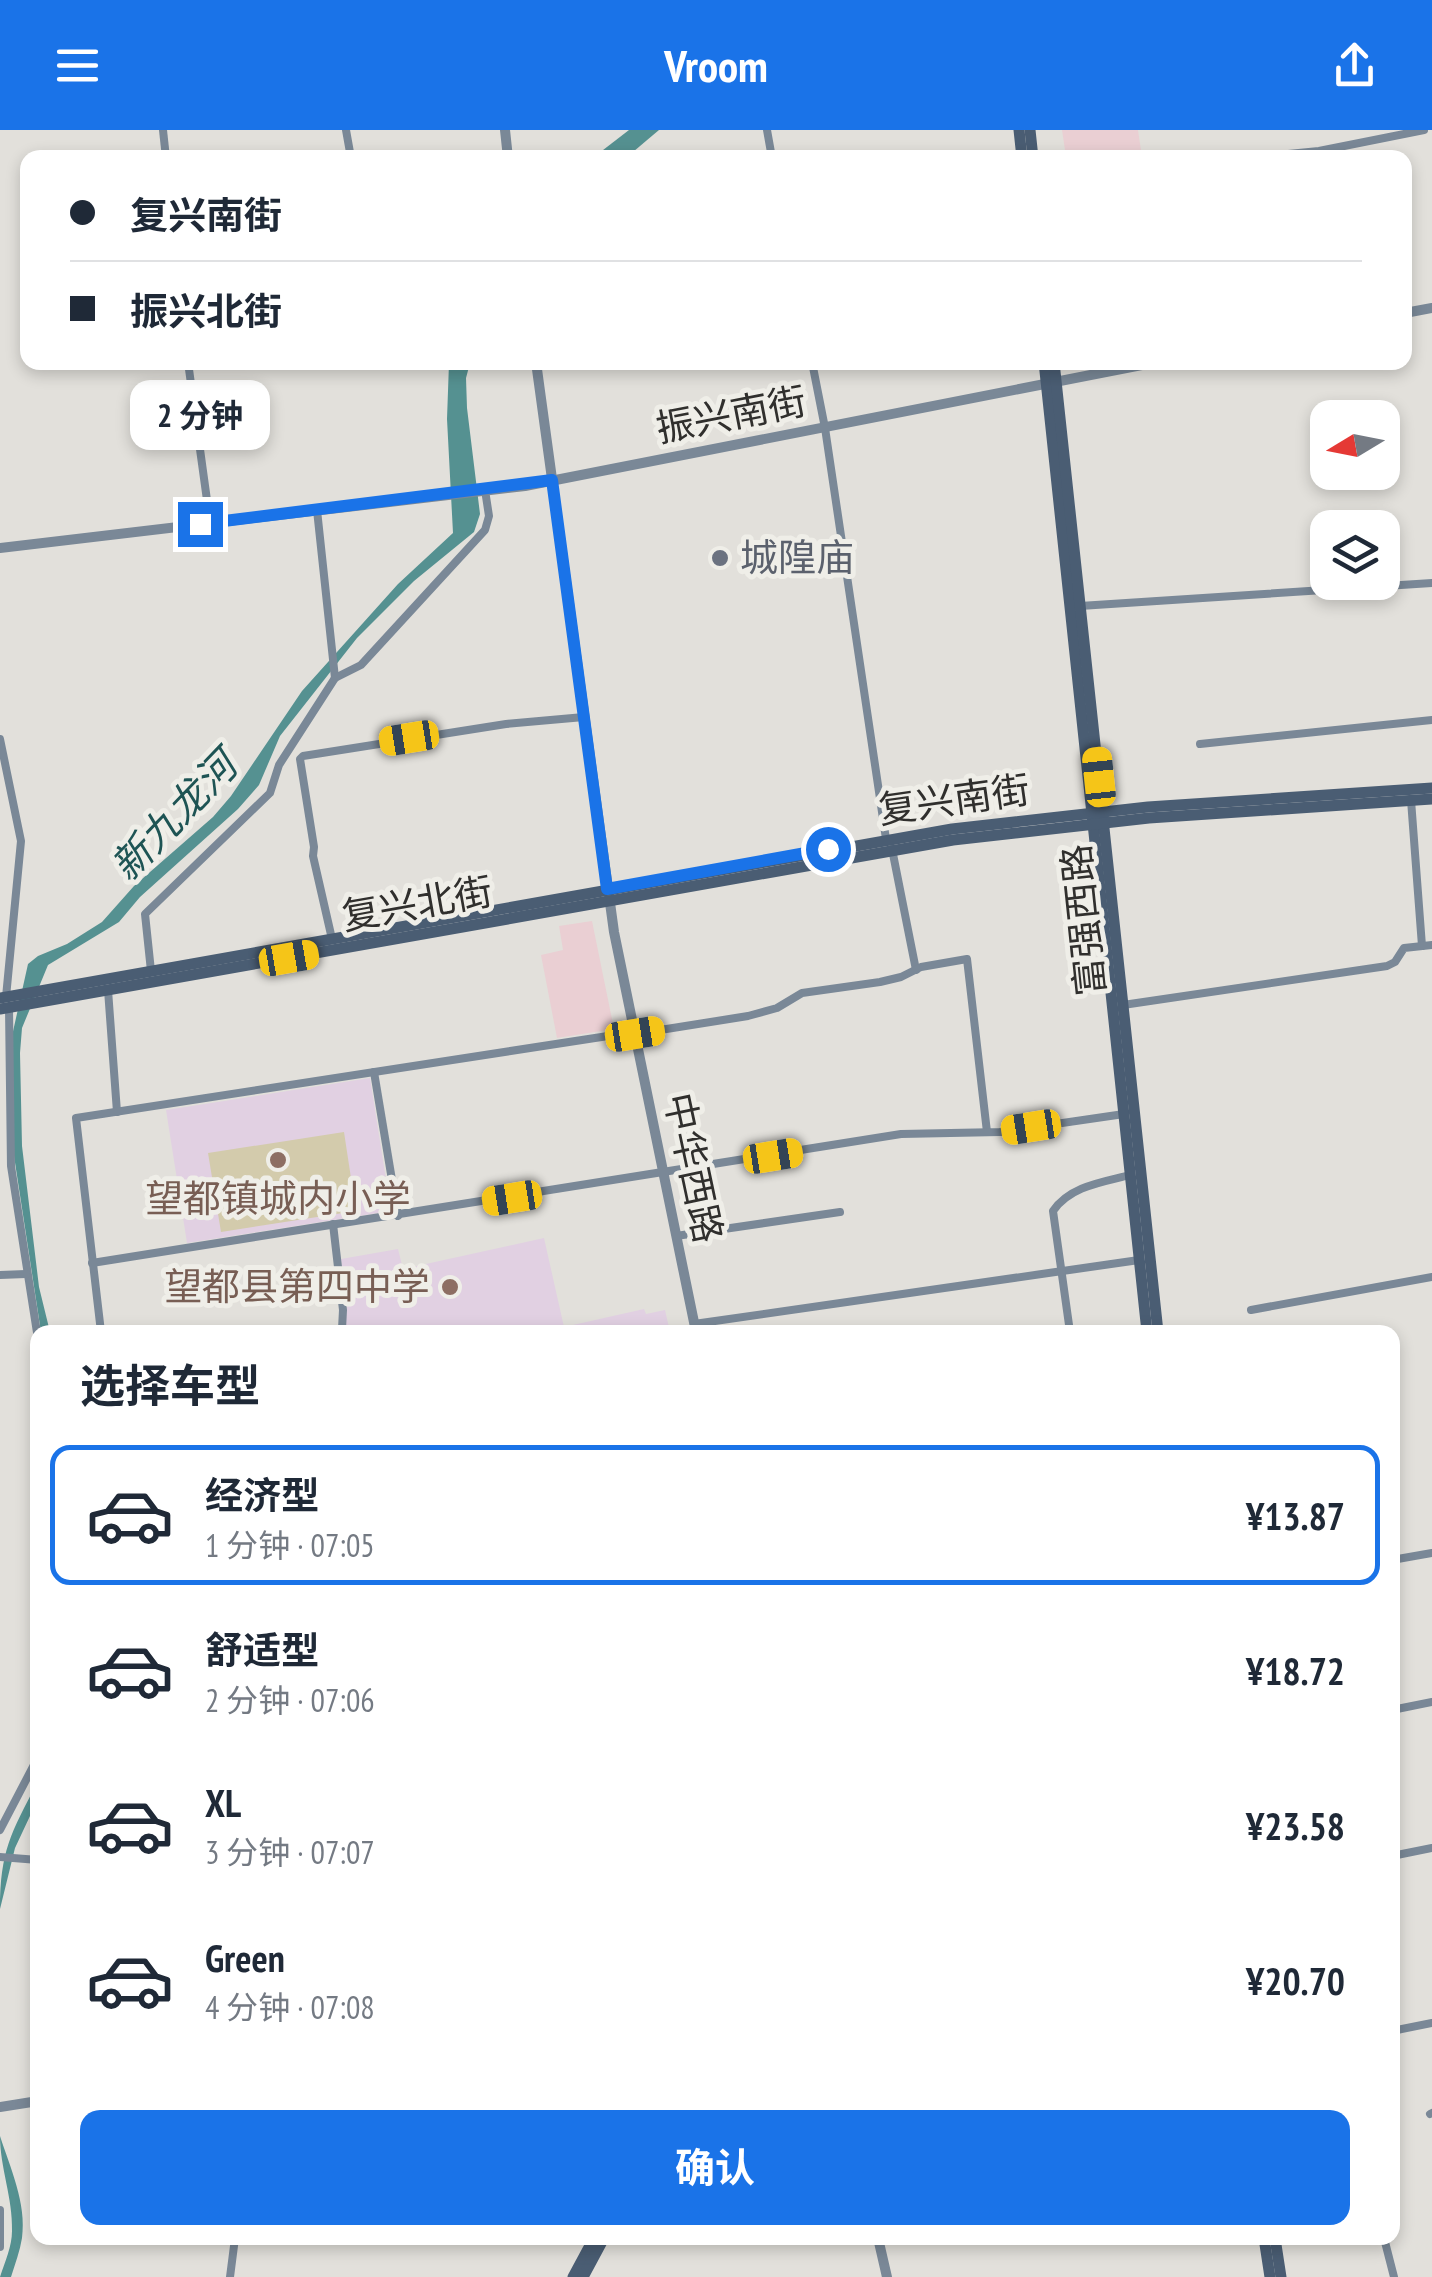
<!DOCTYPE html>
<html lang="zh">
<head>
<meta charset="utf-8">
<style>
	:root { --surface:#fff; --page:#f2f2f3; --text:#1f2937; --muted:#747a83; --line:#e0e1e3; --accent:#1a73e8 }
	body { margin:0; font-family:"PT Sans Narrow","Noto Sans SC",sans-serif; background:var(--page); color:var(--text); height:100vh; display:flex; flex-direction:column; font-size:38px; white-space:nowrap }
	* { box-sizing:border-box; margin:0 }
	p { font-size:32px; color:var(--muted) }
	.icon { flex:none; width:55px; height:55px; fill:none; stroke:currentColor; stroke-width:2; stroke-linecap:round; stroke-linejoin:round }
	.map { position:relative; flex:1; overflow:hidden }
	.details { position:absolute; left:30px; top:1195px; width:1370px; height:920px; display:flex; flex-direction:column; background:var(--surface); border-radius:20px; box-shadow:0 5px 15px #0003 }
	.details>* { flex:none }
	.guide { position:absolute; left:20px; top:20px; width:1392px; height:220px; border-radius:20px; box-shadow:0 5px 15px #0003; display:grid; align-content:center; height:220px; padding:0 50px; background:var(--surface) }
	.needle { width:65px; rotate:260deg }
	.buttons { position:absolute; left:1310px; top:270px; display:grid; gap:20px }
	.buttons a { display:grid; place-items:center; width:90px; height:90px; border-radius:20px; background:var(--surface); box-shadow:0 5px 15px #0003; font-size:50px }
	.end { position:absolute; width:45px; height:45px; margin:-22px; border:12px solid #1a73e8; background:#fff; box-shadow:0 0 0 5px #fff }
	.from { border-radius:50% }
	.bubble { position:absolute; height:70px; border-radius:20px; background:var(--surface); box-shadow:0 5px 15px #0003; font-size:32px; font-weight:700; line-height:70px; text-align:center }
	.car { position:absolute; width:30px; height:60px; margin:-30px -15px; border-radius:12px; box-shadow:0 0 8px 2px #0007; background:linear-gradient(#f5c518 24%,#345 0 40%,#f5c518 0 76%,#345 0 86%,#f5c518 0) }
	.guide b { display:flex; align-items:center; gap:35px; height:95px; font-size:38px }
	.guide b+b { border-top:2px solid var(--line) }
	.guide i { width:25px; height:25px; background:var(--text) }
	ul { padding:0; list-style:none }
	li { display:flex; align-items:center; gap:30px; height:140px; margin:0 20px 15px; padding:0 30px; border:5px solid transparent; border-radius:20px }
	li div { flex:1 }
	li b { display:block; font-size:38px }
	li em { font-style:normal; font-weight:700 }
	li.current { border-color:var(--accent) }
	li>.icon { width:90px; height:90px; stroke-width:1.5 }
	h2 { padding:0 50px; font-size:45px; line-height:120px }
	.cta { display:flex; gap:20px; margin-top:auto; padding:20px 50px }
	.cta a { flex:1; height:115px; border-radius:20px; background:var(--accent); color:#fff; font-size:40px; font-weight:700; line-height:115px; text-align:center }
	header { display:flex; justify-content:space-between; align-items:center; height:130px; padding:0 50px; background:var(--accent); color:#fff; font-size:45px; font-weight:700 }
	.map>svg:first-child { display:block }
	.commercial { fill:#eacfd3 }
	.education { fill:#e1d0e2 }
	.green { fill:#d3cbac }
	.water { fill:#559191 }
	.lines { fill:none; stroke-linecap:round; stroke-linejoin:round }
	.minor { stroke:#7a8897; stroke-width:8 }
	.tertiary { stroke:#7a8897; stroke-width:10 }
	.secondary { stroke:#4a5d73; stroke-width:11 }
	.route { stroke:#1a73e8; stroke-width:12 }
	.worship-dot { fill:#6b7280; stroke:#efeee8; stroke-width:4 }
	.education-dot { fill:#8d6e63; stroke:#efeee8; stroke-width:4 }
	.labels { text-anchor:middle; stroke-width:10; stroke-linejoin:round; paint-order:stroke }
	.street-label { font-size:38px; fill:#302f2d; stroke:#efeee8 }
	.worship-label { font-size:38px; fill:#5b616d; stroke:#efeee8; text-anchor:start }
	.education-label { font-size:38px; fill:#785e54; stroke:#efeee8 }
	.water-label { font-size:40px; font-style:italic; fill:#1e5454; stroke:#efeee8 }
</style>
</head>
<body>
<header><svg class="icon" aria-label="menu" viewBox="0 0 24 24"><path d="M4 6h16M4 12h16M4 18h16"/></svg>Vroom<svg class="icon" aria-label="share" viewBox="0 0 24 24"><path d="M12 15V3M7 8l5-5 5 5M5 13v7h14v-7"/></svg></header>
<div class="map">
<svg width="1432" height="2147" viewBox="0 0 1432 2147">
	<rect width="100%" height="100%" fill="#e2e0db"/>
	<!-- commercial -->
	<g class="commercial">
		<path d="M1062,0H1138L1142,27H1066Z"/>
		<path d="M592,791L614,899L557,908L541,825L563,820L559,796Z"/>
	</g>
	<!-- education -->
	<g class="education">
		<path d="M370,948L391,1081L187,1113L166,980Z"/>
		<path d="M544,1108L564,1197L644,1179L646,1184L665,1180L670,1202H345L347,1176L341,1129L398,1119L403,1139Z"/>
	</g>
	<!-- green -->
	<path class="green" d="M344,1002L356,1081L221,1102L208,1023Z"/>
	<!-- water -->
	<g class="water">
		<path d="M629,0H659L627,27H594Z"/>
		<path d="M449,233H470L466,248L467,278L480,384L474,402L414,451L357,508L280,606L259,655L238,679L140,767L119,792L48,835L22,898L20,923L22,1016L39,1157L50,1202H41L14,1026L12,906L28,834L38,826L67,814L102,792L134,756L213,687L231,666L302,561L398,454L453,403L447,289Z"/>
		<path d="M37,1653V1671L15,1718L0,1779C0,1721 11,1703 37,1653Z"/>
		<path d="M0,2006C10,2037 27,2074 22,2108C20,2121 15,2134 11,2147H0C5,2132 12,2116 12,2101C13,2068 0,2038 0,2006Z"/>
	</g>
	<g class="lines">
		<!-- minor -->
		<g class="minor">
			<path d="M163,0L166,28"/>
			<path d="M346,0L351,28"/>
			<path d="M767,0L772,28"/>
			<path d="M1248,28L1319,21L1424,0"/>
			<path d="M188,232L210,392"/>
			<path d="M812,232L825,298L886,709"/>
			<path d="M317,380L335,548"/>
			<path d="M1080,476L1432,453"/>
			<path d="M0,609L21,711L6,867"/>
			<path d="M1200,614L1432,590"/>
			<path d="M1411,670L1422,816"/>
			<path d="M892,719L916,840"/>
			<path d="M332,809L313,726L314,717L300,629L303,626L506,594L584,587"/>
			<path d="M151,841L145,784L270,663L279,635L335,548L361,535L485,400L489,386L485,360"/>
			<path d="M108,860L117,982"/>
			<path d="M1123,875L1387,836L1395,832L1404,818L1432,815"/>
			<path d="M9,878L11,1036L38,1209"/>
			<path d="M635,904L748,886L777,878L802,863L880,852L901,847L921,837L967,829L987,1002"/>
			<path d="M374,942L398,1086"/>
			<path d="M676,1106L840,1082"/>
			<path d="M92,1133L901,1004L1000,1002L1124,984"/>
			<path d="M0,1145L26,1144"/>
			<path d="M1251,1180L1432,1147"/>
			<path d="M694,1194L1139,1130"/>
			<path d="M101,1202L76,988L634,902"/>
			<path d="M322,1202L342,1199L343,1180L333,1094"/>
			<path d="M1070,1202L1053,1081C1070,1056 1103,1052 1130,1045"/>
			<path d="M1392,1430L1432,1423"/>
			<path d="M1392,1580L1432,1572"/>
			<path d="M0,1700L38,1627"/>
			<path d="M1392,1726L1432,1718"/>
			<path d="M0,1727L38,1730"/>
			<path d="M1392,1901L1432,1893"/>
			<path d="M1430,1984L1432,1983"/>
			<path d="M0,2080V2117"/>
			<path d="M1384,2108L1394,2147"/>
			<path d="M230,2147L235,2108"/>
		</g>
		<!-- tertiary -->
		<g class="tertiary">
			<path d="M505,0L508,28"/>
			<path d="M1405,183L1432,178"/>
			<path d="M536,232L614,802L696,1202"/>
			<path d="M0,418L525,356L1157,232"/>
			<path d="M0,1977L38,1971"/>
			<path d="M878,2108L887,2147"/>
		</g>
		<!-- secondary -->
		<g class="secondary">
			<path d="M1019,0L1022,28"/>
			<path d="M1030,0L1033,28"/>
			<path d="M1044,232L1147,1202"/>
			<path d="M1054,232L1158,1202"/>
			<path d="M0,868L952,699L1148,677L1432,658"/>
			<path d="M0,879L953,710L1149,688L1432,669"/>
			<path d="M1264,2108L1270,2147"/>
			<path d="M1275,2108L1281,2147"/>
			<path d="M573,2147L594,2108"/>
			<path d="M583,2147L604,2108"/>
		</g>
	</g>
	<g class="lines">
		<!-- route -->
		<path class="route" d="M200,394L552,350L607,759L828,719"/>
	</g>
	<!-- markers -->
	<circle class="worship-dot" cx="720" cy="428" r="10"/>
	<g class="education-dot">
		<circle cx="278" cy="1030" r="10"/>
		<circle cx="450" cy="1157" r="10"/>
	</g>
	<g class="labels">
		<!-- street labels -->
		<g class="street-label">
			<text transform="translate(731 285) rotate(-11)" y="13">振兴南街</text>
			<text transform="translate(954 670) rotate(-8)" y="13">复兴南街</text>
			<text transform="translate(417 774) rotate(-10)" y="13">复兴北街</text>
			<text transform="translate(1084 790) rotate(-96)" y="13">富强西路</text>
			<text transform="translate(693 1038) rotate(78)" y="13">中华西路</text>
		</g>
		<!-- worship labels -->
		<g class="worship-label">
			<text x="740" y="441">城隍庙</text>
		</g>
		<!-- education labels -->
		<g class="education-label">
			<text x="278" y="1082">望都镇城内小学</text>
			<text x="430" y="1170" text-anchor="end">望都县第四中学</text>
		</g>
		<!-- water labels -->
		<g class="water-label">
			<text transform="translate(174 686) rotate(-46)" y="14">新九龙河</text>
		</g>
	</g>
</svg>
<div class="buttons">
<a><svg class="needle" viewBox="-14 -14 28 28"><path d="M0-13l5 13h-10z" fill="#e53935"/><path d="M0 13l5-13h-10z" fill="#747a83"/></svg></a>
<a><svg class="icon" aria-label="layers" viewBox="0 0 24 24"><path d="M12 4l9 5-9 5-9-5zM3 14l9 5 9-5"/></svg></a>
</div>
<i class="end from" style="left:828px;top:719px"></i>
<i class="end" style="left:200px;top:394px"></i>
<div class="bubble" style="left:130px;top:250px;width:140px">2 分钟</div>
<i class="car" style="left:409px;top:608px;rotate:261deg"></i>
<i class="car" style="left:1099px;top:647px;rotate:354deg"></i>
<i class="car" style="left:289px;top:828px;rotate:80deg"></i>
<i class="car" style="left:635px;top:904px;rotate:81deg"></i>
<i class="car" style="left:1031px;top:997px;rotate:261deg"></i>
<i class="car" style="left:773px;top:1026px;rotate:81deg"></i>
<i class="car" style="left:512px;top:1068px;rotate:261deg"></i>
<div class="guide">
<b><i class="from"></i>复兴南街</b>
<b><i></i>振兴北街</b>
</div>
<section class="details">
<h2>选择车型</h2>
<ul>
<li class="current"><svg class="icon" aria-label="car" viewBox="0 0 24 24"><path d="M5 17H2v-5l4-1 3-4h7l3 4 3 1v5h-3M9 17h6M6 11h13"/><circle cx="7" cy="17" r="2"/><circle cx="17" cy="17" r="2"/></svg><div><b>经济型</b><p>1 分钟 · 07:05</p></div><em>¥13.87</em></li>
<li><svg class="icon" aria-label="car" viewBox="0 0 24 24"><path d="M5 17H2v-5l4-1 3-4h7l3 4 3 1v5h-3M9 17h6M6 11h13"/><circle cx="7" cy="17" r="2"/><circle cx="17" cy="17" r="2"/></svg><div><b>舒适型</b><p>2 分钟 · 07:06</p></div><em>¥18.72</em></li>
<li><svg class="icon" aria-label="car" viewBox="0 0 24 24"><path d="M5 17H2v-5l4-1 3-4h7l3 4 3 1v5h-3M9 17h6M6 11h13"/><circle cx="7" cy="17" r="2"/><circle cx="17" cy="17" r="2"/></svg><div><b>XL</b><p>3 分钟 · 07:07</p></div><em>¥23.58</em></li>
<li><svg class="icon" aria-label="car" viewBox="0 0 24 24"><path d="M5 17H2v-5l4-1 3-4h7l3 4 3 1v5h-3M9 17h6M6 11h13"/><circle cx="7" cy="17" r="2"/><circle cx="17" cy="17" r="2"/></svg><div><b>Green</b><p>4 分钟 · 07:08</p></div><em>¥20.70</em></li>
</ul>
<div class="cta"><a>确认</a></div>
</section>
</div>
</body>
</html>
